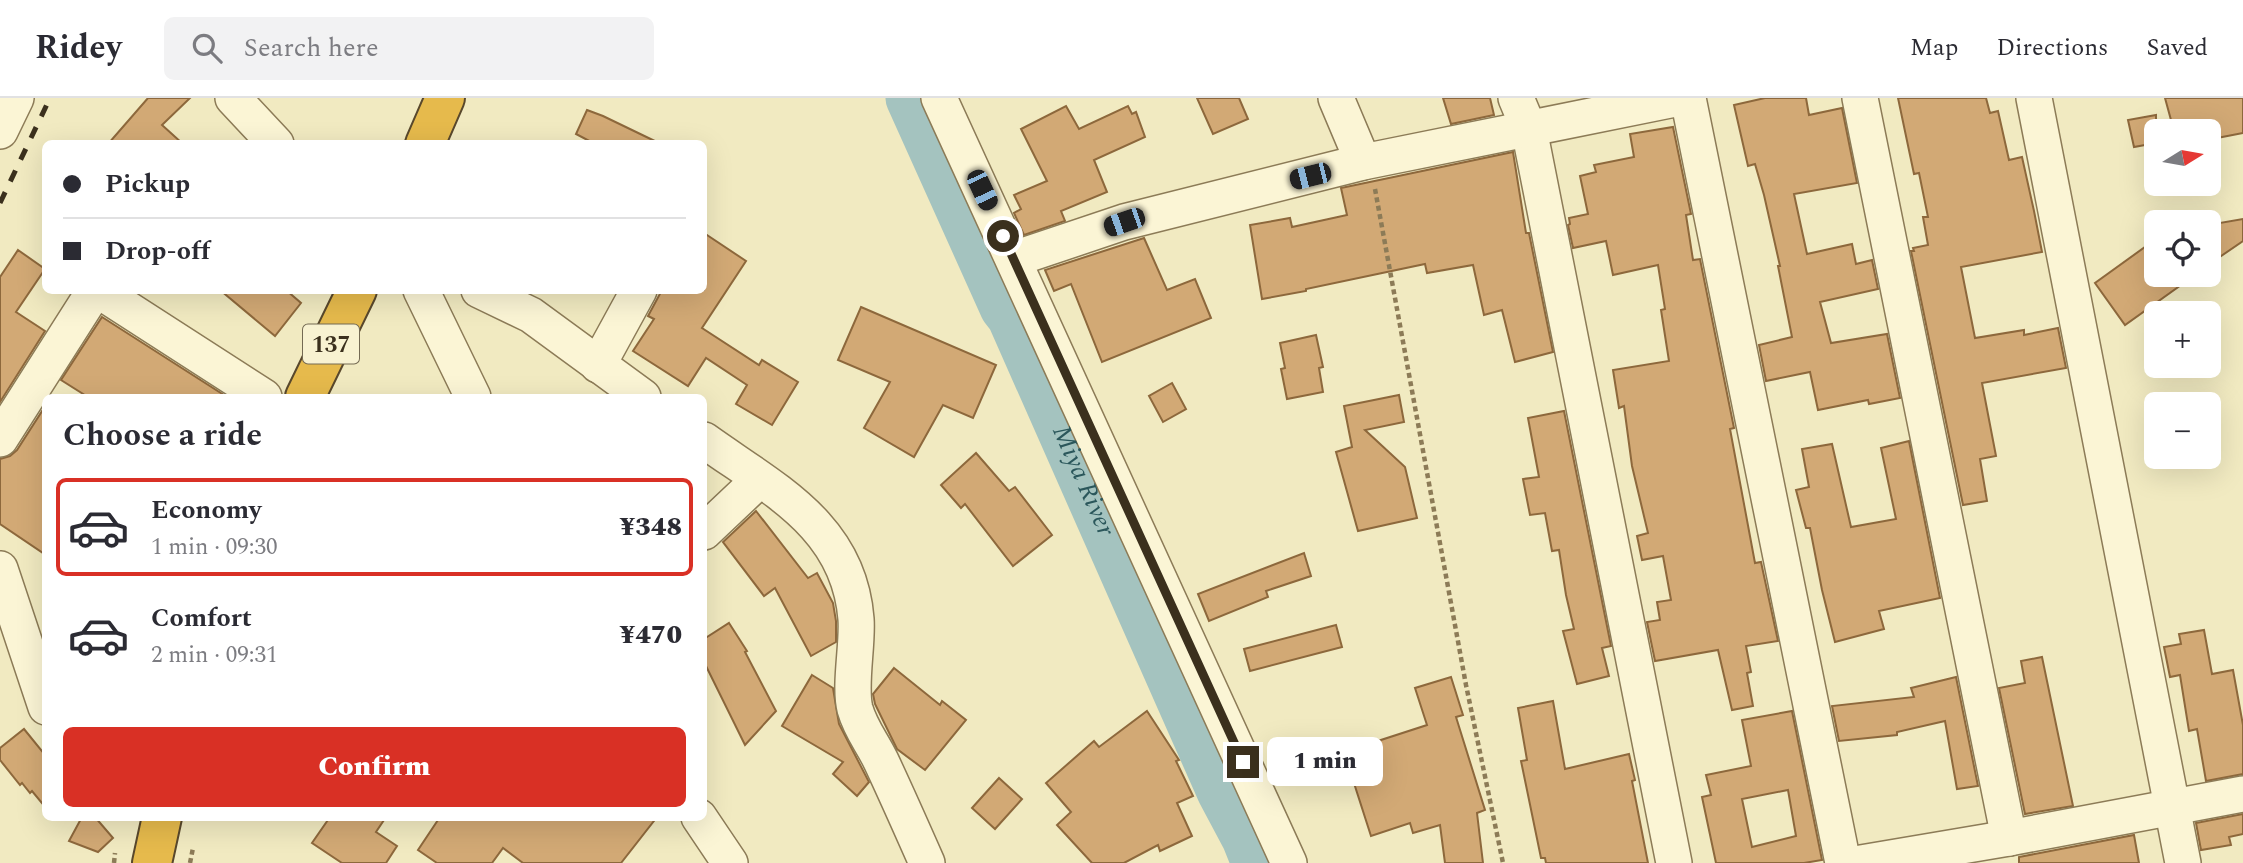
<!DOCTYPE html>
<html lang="en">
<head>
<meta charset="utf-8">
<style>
	:root { --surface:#fff; --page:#f2f2f3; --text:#2b2b33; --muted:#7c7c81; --line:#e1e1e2; --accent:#d93025 }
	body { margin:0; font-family:Spectral,serif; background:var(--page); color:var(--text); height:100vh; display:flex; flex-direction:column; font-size:26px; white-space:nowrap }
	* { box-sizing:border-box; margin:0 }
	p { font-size:23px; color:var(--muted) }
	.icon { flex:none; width:38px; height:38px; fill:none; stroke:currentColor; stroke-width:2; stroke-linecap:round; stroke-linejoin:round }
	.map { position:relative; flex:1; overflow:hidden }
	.side { position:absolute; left:42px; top:296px; width:665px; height:427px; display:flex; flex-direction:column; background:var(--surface); border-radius:10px; box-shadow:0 7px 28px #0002 }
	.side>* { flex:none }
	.banner { position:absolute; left:42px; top:42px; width:665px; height:154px; border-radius:10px; box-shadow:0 7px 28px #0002; display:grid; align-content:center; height:154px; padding:0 21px; background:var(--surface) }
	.needle { width:46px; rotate:79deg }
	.buttons { position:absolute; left:2144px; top:21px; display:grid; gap:14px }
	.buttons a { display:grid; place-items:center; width:77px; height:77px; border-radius:10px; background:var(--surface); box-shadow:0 7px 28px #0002; font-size:35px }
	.end { position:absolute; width:32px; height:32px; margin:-16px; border:9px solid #3b301d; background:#fff; box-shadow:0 0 0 4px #fff }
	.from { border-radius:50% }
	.bubble { position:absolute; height:49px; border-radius:10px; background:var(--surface); box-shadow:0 7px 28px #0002; font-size:23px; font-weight:800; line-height:49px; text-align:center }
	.car { position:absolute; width:21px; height:42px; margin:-21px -10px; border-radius:9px; box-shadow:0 0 5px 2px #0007; background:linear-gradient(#222 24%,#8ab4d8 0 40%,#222 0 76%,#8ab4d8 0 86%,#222 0) }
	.banner b { display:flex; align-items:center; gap:24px; height:66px; font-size:26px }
	.banner b+b { border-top:2px solid var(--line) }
	.banner i { width:18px; height:18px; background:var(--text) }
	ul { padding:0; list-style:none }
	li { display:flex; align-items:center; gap:21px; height:98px; margin:0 14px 10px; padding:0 7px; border:4px solid transparent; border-radius:10px }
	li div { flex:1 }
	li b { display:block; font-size:26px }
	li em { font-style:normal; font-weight:800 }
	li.active { border-color:var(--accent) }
	li>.icon { width:63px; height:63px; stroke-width:1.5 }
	h2 { padding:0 21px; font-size:32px; line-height:84px }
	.action { display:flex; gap:14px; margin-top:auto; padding:14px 21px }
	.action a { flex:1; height:80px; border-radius:10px; background:var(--accent); color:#fff; font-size:28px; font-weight:800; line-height:80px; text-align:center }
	header { display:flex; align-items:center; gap:42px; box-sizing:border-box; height:98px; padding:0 35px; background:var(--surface); border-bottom:2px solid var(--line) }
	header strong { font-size:33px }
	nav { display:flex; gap:38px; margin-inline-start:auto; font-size:24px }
	.search { width:490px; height:63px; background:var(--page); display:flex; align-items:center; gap:18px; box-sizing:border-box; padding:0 24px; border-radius:10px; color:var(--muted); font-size:26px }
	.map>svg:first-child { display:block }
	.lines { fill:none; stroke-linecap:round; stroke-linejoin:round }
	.river { stroke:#a4c3bf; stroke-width:51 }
	.building { fill:#d2a975; stroke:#8d683c; stroke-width:2; fill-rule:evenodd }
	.minor-casing { stroke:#8c7b57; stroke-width:38 }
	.highway-casing { stroke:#59482c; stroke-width:42 }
	.path { stroke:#8c7b57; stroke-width:4.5; stroke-dasharray:5 3.5; stroke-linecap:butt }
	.minor { stroke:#fbf5d5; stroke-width:35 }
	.highway { stroke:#e6ba4c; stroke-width:38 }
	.rail { stroke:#3b301d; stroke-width:5; stroke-dasharray:12 12; stroke-linecap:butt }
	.route { stroke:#3b301d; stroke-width:9 }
	.labels { text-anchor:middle; stroke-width:7; stroke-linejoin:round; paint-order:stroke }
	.shield { fill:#f8f2d1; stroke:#746a53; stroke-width:2 }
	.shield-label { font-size:23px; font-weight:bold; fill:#3b301d }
	.water-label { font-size:26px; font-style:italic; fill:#2b575b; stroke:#f8f2d1 }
</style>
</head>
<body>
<header>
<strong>Ridey</strong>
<div class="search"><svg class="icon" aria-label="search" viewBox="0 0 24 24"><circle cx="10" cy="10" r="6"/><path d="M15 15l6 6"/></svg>Search here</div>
<nav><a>Map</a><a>Directions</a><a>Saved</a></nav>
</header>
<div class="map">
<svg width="2243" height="765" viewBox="0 0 2243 765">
	<rect width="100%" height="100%" fill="#f1eac1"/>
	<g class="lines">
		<!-- river -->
		<path class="river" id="s1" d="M911,0L1005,209L1012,218L1222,693L1247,740L1257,765"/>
	</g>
	<!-- building -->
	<g class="building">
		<path d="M148,0H190L162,27L183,46H108Z"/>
		<path d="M1197,0H1239L1248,21L1213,36Z"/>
		<path d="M1443,0H1490L1494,17L1451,26Z"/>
		<path d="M1765,0H1806L1809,17L1842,10L1857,85L1794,96L1807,156L1852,146L1856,166L1872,162L1878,191L1820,204L1831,245L1887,236L1900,300L1869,306L1868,302L1818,312L1810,274L1766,283L1759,247L1792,239L1778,168H1780L1764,97L1755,66L1748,68L1734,7Z"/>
		<path d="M1898,0H1986L1990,15L1998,13L2009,62L2022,59L2034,113L2042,154L1961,169L1975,240L2024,232V237L2058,230L2066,270L1982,285L1996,358L1980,361L1987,403L1963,407L1911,153H1914L1913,150L1928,147L1923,119H1928L1919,75L1914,76Z"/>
		<path d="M2165,0H2243V35L2217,40L2216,33H2174Z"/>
		<path d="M1066,8L1079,31L1128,8L1132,16L1136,14L1145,39L1094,62L1107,94L1061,113L1065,123L1024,137L1014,115L1021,111L1014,97L1047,83L1021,31Z"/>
		<path d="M587,12L603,18L661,46H595L576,36Z"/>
		<path d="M2156,17V45L2134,49L2128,22Z"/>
		<path d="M1673,29L1691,116L1686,117L1693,162L1700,161L1734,330L1730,331L1755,465L1761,464L1778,543L1746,548L1751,574L1747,575L1753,608L1732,612L1718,552L1655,563L1647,524L1660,522L1657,504L1671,502L1663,458L1642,462L1637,438L1648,435L1632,368L1624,308L1619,310L1613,272L1669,263L1661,212L1665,211L1658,167L1613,177L1606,143L1573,150L1568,127L1570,126L1569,120L1588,116L1580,78L1596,74L1594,67L1634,59L1630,36Z"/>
		<path d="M1513,54L1526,135H1529L1553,254L1515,264L1502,212L1484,217L1473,167L1427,175L1425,166L1306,191V193L1262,201L1250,127L1290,120L1292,129L1347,117L1341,90Z"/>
		<path d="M2243,121V143L2208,167V127Z"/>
		<path d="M704,135L746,163L702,230L759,267L762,262L798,284L772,327L736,306L747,287L706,260L688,288L633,253L654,221L648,218L662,192H704Z"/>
		<path d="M1144,140L1167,192L1195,181L1211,220L1102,264L1071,186L1054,193L1045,172Z"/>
		<path d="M2156,141V177H2195L2125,227L2095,185Z"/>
		<path d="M18,152L45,171L16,214L45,233L0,304V179Z"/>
		<path d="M220,192H286L301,205L275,238Z"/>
		<path d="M861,209L996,267L973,320L943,307L914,359L864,330L890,284L838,262Z"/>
		<path d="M102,219L227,299H88L61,282Z"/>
		<path d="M1316,237L1323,269L1319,270L1323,294L1287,301L1281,271L1285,270L1280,245Z"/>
		<path d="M1172,285L1186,311L1163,324L1149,298Z"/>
		<path d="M1399,297L1404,324L1365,332L1405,369L1417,420L1358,433L1336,354L1352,349L1344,308Z"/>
		<path d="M46,307V457L0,426V361L10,358L17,352Z"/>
		<path d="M1564,313L1611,548L1602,550L1609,578L1577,586L1563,533L1574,531L1566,497L1559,452L1552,453L1545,415L1530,417L1523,381L1539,379L1528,320Z"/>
		<path d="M1909,343L1940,500L1879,513L1884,531L1835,544L1822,492L1810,430H1806L1796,392L1809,389L1802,351L1832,346L1851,429L1896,421L1881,350Z"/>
		<path d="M976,355L1009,393L1015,389L1052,437L1013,468L965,406L961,410L941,387Z"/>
		<path d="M756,413L808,480L817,475L833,505L836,523V544L811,558L775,490L764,498L723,444Z"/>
		<path d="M1304,455L1311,478L1266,493L1268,499L1209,523L1198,496Z"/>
		<path d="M729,525L747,553L745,554L776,613L745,647L704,564V541Z"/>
		<path d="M1336,527L1342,549L1250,573L1244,551Z"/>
		<path d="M2204,532L2212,576L2233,572L2243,627V676L2206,683L2197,631L2189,633L2180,577L2170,579L2164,549L2181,546L2179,536Z"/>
		<path d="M2042,559L2073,708L2025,716L1999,590L2025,585L2021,563Z"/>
		<path d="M894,570L940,607L942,603L966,622L925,672L897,651L875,606L873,596Z"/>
		<path d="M812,577L833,590L839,626L869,684L857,698L833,676L843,664L782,628Z"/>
		<path d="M1451,579L1463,617L1456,619L1485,712L1477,715L1483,765H1445L1440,727L1413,735L1410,725L1371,738L1344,654L1427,627L1415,590Z"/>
		<path d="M1956,579L1978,688L1957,691L1945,623L1897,634V637L1839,643L1832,608L1914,599L1911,590Z"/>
		<path d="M1553,603L1565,671L1629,656L1635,682L1632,683L1648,765H1546L1545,760H1541L1521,663L1527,662L1518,610Z"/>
		<path d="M1147,613L1179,662L1176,663L1193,698L1177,705L1192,738L1160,753L1158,747L1124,765H1092L1057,727L1071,714L1046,685L1094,643L1099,649Z"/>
		<path d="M1792,613L1822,762L1804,765H1716L1702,699L1711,697L1706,677L1751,668L1742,622ZM1788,692L1796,738L1752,749L1742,701Z"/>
		<path d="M24,631L46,658V710L32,693L30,695L22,685L20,687L0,662V650Z"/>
		<path d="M999,680L1022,701L995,731L972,710Z"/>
		<path d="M2243,716V736L2229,739L2231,747L2201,752L2196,725Z"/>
		<path d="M82,719H95L113,740L98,754L69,743Z"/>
		<path d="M330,719H386L376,734L397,748L386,765H342L312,745Z"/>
		<path d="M440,719H657L621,765H523L503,750L492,765H437L418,752Z"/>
		<path d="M2134,737L2139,765H2019V759Z"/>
	</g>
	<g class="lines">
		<defs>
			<g id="minor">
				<path d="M233,0L276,46"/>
				<path d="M939,0L1289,765"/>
				<path d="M1336,0L1363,64"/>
				<path d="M1516,0L1529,31L1674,765"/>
				<path d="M1688,0L1843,765"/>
				<path d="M1860,0L2009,740"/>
				<path d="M2034,0L2183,765"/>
				<path d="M0,33L16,0"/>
				<path d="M1014,161L1124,124L1363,64L1680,0"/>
				<path d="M98,192L264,299"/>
				<path d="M421,192L473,299"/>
				<path d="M479,192L531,217L643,299"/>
				<path d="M598,267L639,192"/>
				<path d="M0,341L95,192"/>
				<path d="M704,342C772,391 849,427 856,521C858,546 849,588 855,611C861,632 872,644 881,663C897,697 912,731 927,765"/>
				<path d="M704,434L759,382"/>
				<path d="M0,471L46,609"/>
				<path d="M699,719L730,765"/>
				<path d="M1861,765L2009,740L2243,696"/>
			</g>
			<g id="highway">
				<path d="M425,46L445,0"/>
				<path d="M305,299L357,192"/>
				<path d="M152,765L162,719"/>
			</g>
		</defs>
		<!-- minor casing -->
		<use href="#minor" class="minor-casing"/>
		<!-- highway casing -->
		<use href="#highway" class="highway-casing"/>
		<!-- path -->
		<g class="path">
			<path d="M1375,91L1466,587L1503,765"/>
			<path d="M114,765L115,755"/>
			<path d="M190,765L193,750"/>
		</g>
		<!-- minor -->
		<use href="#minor" class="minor"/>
		<!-- highway -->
		<use href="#highway" class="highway"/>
		<!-- rail -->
		<path class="rail" d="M0,105L50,0"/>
	</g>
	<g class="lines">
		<!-- route -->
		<path class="route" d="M1003,138L1243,664"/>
	</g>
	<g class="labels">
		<!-- shield labels -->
		<rect class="shield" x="303" y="226.5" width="56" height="39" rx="5"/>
		<g class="shield-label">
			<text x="331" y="254">137</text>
		</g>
		<!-- water labels -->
		<g class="water-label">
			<text dy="9" stroke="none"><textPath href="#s1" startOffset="420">Miya River</textPath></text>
		</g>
	</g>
</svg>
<div class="buttons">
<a><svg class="needle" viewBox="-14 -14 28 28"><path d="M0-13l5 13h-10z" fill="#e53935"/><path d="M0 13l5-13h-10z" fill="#7c7c81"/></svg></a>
<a><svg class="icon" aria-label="locate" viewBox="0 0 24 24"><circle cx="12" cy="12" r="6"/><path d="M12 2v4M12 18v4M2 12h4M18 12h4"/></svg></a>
<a>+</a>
<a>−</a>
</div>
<i class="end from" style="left:1003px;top:138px"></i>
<i class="end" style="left:1243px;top:664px"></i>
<div class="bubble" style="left:1267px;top:639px;width:116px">1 min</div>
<i class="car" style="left:1310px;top:78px;rotate:256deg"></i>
<i class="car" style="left:982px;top:92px;rotate:155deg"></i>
<i class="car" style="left:1124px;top:124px;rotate:251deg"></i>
<div class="banner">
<b><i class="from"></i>Pickup</b>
<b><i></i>Drop-off</b>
</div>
<section class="side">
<h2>Choose a ride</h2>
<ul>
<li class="active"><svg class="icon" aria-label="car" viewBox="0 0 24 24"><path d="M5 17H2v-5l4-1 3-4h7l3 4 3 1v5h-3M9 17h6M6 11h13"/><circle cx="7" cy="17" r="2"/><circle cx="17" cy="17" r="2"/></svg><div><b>Economy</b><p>1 min · 09:30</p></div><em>¥348</em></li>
<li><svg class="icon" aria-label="car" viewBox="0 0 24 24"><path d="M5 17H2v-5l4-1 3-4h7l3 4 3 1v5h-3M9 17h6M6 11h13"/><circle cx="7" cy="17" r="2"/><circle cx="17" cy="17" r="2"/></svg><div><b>Comfort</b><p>2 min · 09:31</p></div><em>¥470</em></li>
</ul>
<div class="action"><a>Confirm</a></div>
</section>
</div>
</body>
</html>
